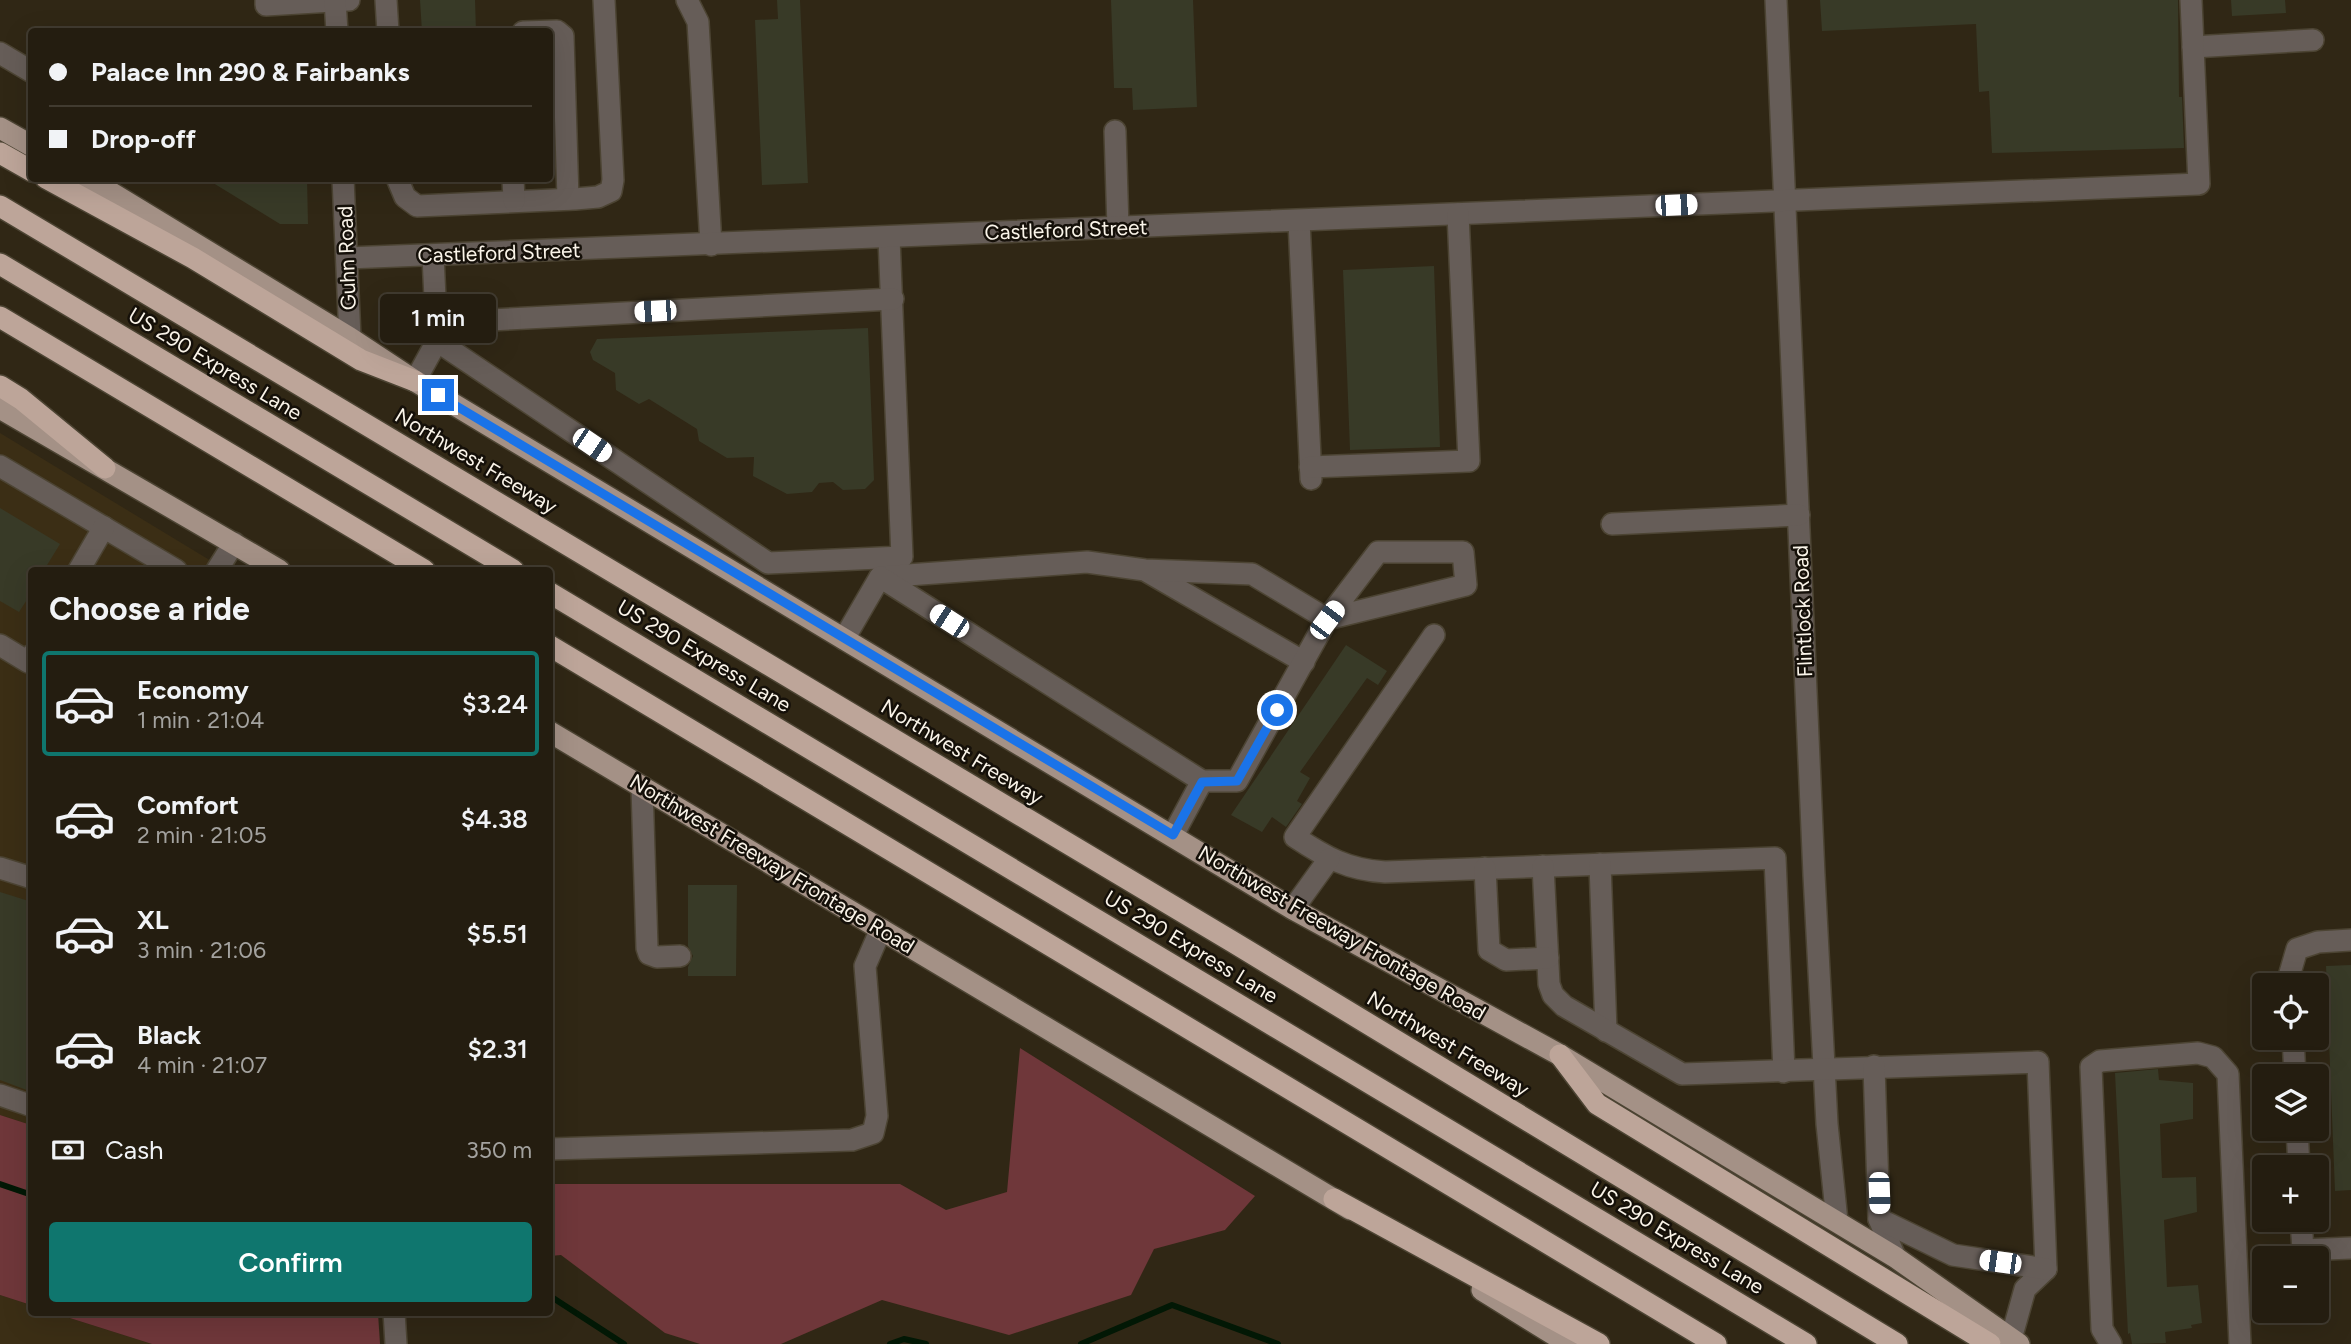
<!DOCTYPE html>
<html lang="en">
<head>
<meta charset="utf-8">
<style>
	:root { --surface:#241d10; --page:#302a1e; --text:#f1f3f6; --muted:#a3a29f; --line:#413b30; --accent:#0f766e }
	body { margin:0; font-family:Figtree,sans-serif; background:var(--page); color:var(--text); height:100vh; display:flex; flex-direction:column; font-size:26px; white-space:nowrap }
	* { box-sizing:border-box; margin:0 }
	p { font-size:23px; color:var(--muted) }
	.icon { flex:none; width:38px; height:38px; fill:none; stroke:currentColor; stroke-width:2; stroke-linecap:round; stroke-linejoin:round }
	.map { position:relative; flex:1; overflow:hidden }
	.drawer { position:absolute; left:28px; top:567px; width:525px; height:749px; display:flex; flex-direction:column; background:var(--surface); border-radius:7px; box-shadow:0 7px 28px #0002,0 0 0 2px var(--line) }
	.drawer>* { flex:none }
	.banner { position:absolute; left:28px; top:28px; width:525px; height:154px; border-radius:7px; box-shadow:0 7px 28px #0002,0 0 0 2px var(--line); display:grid; align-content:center; height:154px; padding:0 21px; background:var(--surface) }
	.controls { position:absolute; left:2252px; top:973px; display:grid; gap:14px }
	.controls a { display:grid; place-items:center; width:77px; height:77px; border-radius:7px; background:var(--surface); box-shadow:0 7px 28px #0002,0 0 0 2px var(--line); font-size:35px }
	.end { position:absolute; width:32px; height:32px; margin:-16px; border:9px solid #1a73e8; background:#fff; box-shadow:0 0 0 4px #fff }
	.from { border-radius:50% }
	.bubble { position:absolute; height:49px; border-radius:7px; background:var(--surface); box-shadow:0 7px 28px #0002,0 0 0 2px var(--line); font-size:23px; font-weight:600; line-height:49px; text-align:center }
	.car { position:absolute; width:21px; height:42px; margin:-21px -10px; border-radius:9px; box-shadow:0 0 5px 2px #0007; background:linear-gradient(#fff 24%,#345 0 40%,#fff 0 76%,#345 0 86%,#fff 0) }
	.banner b { display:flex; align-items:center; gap:24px; height:66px; font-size:26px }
	.banner b+b { border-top:2px solid var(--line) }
	.banner i { width:18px; height:18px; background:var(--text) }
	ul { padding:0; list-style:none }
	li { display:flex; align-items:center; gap:21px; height:105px; margin:0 14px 10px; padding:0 7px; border:4px solid transparent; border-radius:7px }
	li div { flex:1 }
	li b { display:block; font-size:26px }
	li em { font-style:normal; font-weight:600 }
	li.active { border-color:var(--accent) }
	li>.icon { width:63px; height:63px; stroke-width:1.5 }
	h2 { padding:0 21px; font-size:32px; line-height:84px }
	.pay { display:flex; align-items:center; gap:18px; height:77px; padding:0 21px; font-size:26px }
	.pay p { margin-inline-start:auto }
	.primary-button { display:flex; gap:14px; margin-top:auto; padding:14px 21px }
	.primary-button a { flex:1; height:80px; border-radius:7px; background:var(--accent); color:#fff; font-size:28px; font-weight:600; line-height:80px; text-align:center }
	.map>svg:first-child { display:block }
	.built { fill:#3b2e15 }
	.green { fill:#6f373a }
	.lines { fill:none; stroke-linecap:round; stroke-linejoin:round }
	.stream { stroke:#021805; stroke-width:6 }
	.building { fill:#383a27 }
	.minor-casing { stroke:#4c4433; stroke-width:24 }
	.major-casing { stroke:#4c4433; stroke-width:24 }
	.highway-casing { stroke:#4c4433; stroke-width:24 }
	.minor { stroke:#665d58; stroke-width:21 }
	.major { stroke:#a49186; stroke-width:21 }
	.highway { stroke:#bda599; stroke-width:21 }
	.route { stroke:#1a73e8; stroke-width:9 }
	.labels { text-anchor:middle; stroke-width:5; stroke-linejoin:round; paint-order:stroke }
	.street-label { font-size:21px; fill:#faf4e9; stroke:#151009 }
</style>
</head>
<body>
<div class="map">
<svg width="2351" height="1344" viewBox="0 0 2351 1344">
	<rect width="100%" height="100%" fill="#302715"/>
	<!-- built -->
	<g class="built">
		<path d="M0,433L226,570H32L31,1125L0,1115Z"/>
		<path d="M0,1295L31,1305L32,1312L54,1313L152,1344H0Z"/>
	</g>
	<!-- green -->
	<g class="green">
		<path d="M1020,1048L1255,1196L1225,1230L1154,1249L1131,1295L1009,1335L882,1300L781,1344H700L665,1333L561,1255L550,1256V1184H900L946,1210L1007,1192Z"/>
		<path d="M0,1115L31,1125V1305L0,1295Z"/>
		<path d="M54,1313H378L380,1344H152Z"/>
	</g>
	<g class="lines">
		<!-- stream -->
		<g class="stream">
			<path d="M0,1184L32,1195"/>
			<path d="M550,1296L624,1344"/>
			<path d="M890,1344L904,1339L926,1344"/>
			<path d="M1081,1344L1172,1305L1278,1344"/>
		</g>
	</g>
	<!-- building -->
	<g class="building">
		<path d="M420,0H475L476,32H422Z"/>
		<path d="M777,0H800L808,183L762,185L755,20L778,19Z"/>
		<path d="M1111,0H1193L1197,107L1133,110L1132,88H1114Z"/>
		<path d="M1820,0H2178L2179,97H2182L2184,148L1992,153L1989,91L1979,92L1976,24L1822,31Z"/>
		<path d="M2231,0H2285L2286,13L2232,16Z"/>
		<path d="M205,178H307L308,224H280Z"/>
		<path d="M1434,266L1440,447L1350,450L1343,270Z"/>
		<path d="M868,328L874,480L865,489L843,490L833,482L819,483L812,492L787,494L753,476L754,457L727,458L699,441L697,429L649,399L639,404L616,390L615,373L593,360L590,352L597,339Z"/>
		<path d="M0,508L60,544L44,570H32V592L19,612L0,601Z"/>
		<path d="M1346,645L1387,671L1378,685L1367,678L1300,772L1310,778L1297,801L1302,804L1286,827L1272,817L1262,832L1231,815Z"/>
		<path d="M688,885H737L736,976H688V967L693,956L688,946Z"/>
		<path d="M0,892L32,902V1092L0,1080Z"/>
		<path d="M2351,965V1190L2335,1191L2326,966Z"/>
		<path d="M2158,1069L2159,1080L2193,1083V1119L2160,1124L2162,1178L2196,1177L2197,1212L2164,1220L2167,1287L2198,1285L2202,1323L2191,1325L2192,1328L2165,1332L2166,1343L2132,1344L2130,1333L2128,1334L2115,1073Z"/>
	</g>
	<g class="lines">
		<defs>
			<g id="minor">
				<path d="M266,0V5L349,0"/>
				<path d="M335,0L337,32"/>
				<path d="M386,0L388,32"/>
				<path d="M687,0L698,22L711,245"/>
				<path d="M1776,0L1814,875L1827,1124L1837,1221"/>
				<path d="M523,32L557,31L563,36L568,199"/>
				<path d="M2193,47L2313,40"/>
				<path d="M0,53L32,72"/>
				<path d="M1115,131L1118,228"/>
				<path d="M343,178L350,338"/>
				<path d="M397,178L405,197L417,206L575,199L598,197L611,191L613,180L604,0"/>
				<path d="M513,178L514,201"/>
				<path d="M1299,221L1311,479"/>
				<path d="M433,256L437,341L768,563L902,557L889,238"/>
				<path d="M347,258L2199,184L2191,0"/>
				<path d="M415,381L437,341L471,321L893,299"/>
				<path d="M0,466L176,570"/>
				<path d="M1310,467L1469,461L1458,214"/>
				<path d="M1612,524L1799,515"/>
				<path d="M79,570L104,527"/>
				<path d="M217,570L234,543"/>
				<path d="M1148,572L1304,662"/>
				<path d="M880,577L1087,562L1145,570L1252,574L1327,619L1378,552H1463L1466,585L1327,619L1237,781H1202"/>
				<path d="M1434,635L1295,837C1325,857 1348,870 1385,872L1775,858L1784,1072"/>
				<path d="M844,639L880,577L1202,781L1173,835"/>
				<path d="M0,645L28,662L32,655"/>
				<path d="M642,787L647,948L649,954L657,957L680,956"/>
				<path d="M1600,864L1606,1031"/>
				<path d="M1543,866L1549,984L1553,995L1564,1006L1682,1074L2038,1062L2046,1269L2025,1289L2011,1339"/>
				<path d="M0,868L32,878"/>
				<path d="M1485,868L1489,950L1506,960L1548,958"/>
				<path d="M1293,909L1329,859"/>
				<path d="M2290,985V973L2297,949L2318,942L2351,940"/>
				<path d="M2293,1038L2295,1076"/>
				<path d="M1874,1066L1879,1219L1895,1257"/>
				<path d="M0,1095L32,1106"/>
				<path d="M2297,1129L2299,1167"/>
				<path d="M550,1149L852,1140L873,1133L877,1116L865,966L881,929"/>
				<path d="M1879,1219L1953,1255L2046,1269"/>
				<path d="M2301,1220L2303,1250L2351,1248"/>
				<path d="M394,1312L396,1344"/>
				<path d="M2111,1344L2102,1329L2091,1067L2100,1061L2198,1053L2213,1057L2228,1074L2240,1344"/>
			</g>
			<g id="major">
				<path d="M0,128L32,146"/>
				<path d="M87,178L350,338L415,381L1293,909L1560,1055L1895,1257L2019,1344"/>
				<path d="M0,408L279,570"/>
				<path d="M550,732L1350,1209"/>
				<path d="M1482,1290L1569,1344"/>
			</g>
			<g id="highway">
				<path d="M0,153L32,171"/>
				<path d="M46,178L193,258L361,360L415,381"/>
				<path d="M0,206L1233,942L1897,1344"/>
				<path d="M0,264L513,570"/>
				<path d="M0,317L424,570"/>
				<path d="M0,386L21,399L105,468"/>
				<path d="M550,593L1806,1344"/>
				<path d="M550,646L1716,1344"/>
				<path d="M1560,1055L1597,1104L1990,1344"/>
				<path d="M1334,1199L1599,1344"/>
			</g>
		</defs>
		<!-- minor casing -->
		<use href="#minor" class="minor-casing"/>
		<!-- major casing -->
		<use href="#major" class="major-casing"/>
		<!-- highway casing -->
		<use href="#highway" class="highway-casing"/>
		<!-- minor -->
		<use href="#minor" class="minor"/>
		<!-- major -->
		<use href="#major" class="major"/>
		<!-- highway -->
		<use href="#highway" class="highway"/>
	</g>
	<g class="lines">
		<!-- route -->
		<path class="route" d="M438,395L1173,835L1202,782L1237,781L1277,710"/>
	</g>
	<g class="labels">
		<!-- street labels -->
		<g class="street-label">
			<text transform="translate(1066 230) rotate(-2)" y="7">Castleford Street</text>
			<text transform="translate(499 253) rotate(-2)" y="7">Castleford Street</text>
			<text transform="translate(347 258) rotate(-92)" y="7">Guhn Road</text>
			<text transform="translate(215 364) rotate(31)" y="7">US 290 Express Lane</text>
			<text transform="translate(476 461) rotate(31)" y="7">Northwest Freeway</text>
			<text transform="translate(1803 611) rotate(-92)" y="7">Flintlock Road</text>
			<text transform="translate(704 656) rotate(31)" y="7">US 290 Express Lane</text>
			<text transform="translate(962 752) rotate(31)" y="7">Northwest Freeway</text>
			<text transform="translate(772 864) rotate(31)" y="7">Northwest Freeway Frontage Road</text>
			<text transform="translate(1342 933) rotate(30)" y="7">Northwest Freeway Frontage Road</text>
			<text transform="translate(1191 947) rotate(31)" y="7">US 290 Express Lane</text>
			<text transform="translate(1448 1044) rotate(31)" y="7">Northwest Freeway</text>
			<text transform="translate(1677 1238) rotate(31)" y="7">US 290 Express Lane</text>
		</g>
	</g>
</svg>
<div class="controls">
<a><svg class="icon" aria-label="locate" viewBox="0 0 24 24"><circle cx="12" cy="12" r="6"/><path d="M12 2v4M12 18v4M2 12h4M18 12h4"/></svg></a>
<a><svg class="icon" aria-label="layers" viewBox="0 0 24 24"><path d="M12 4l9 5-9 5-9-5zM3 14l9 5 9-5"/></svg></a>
<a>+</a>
<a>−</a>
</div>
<i class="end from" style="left:1277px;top:710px"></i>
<i class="end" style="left:438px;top:395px"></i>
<div class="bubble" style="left:380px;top:294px;width:116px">1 min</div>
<i class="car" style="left:1676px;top:205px;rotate:88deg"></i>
<i class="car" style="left:655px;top:311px;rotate:267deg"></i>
<i class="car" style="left:592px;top:445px;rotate:124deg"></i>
<i class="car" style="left:1327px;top:620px;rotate:37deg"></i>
<i class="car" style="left:949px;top:621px;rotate:303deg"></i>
<i class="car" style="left:1879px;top:1193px;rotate:178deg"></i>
<i class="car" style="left:2000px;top:1262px;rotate:278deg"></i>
<div class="banner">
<b><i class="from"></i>Palace Inn 290 &amp; Fairbanks</b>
<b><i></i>Drop-off</b>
</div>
<section class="drawer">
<h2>Choose a ride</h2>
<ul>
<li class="active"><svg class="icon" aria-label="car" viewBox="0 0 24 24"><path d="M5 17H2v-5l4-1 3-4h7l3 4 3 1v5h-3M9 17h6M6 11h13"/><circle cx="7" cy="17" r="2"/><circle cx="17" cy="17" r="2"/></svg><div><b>Economy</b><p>1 min · 21:04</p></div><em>$3.24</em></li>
<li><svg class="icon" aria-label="car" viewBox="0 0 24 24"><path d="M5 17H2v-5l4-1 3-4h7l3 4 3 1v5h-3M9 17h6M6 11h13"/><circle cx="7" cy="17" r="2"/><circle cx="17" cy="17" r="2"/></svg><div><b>Comfort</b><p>2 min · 21:05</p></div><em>$4.38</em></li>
<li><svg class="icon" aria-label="car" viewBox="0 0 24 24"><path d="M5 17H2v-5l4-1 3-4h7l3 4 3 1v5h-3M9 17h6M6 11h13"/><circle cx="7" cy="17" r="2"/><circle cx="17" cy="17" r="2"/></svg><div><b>XL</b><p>3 min · 21:06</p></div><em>$5.51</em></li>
<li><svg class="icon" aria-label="car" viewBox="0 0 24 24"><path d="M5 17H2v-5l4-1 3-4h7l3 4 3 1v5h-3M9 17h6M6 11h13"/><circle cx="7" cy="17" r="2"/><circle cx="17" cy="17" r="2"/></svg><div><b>Black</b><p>4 min · 21:07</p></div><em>$2.31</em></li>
</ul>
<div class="pay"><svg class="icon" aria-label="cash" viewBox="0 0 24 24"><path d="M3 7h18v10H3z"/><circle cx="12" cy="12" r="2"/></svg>Cash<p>350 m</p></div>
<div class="primary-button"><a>Confirm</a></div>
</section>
</div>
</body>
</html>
